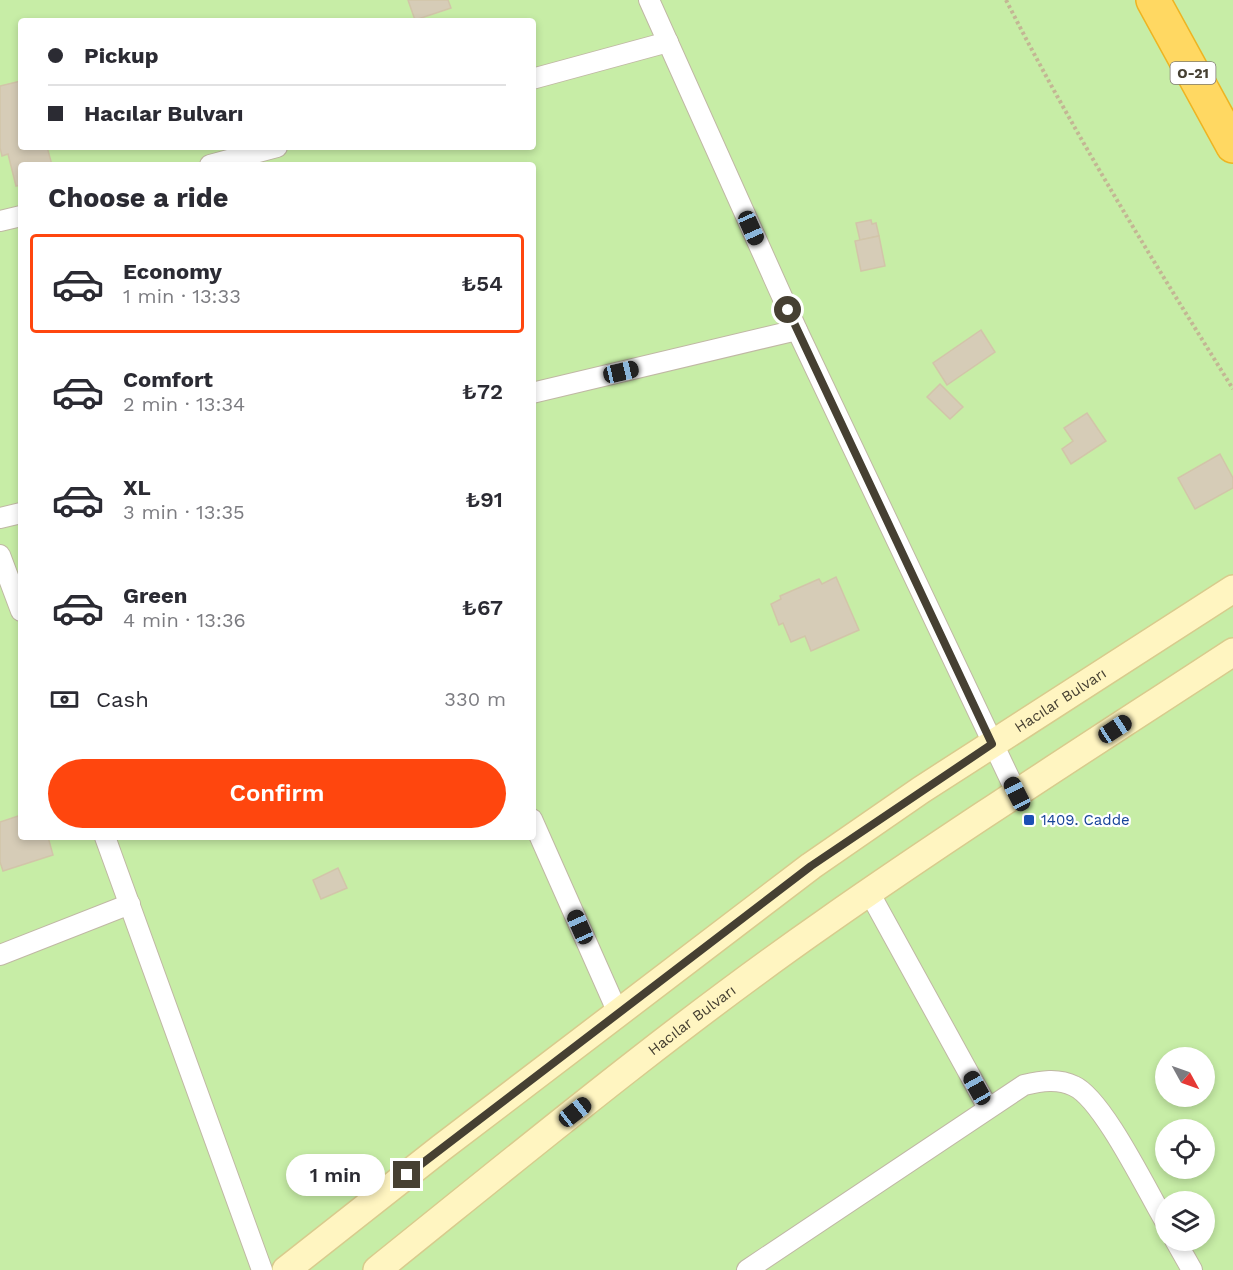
<!DOCTYPE html>
<html lang="en">
<head>
<meta charset="utf-8">
<style>
	:root { --surface:#fff; --page:#f2f2f3; --text:#2b2b33; --muted:#7c7c81; --line:#e1e1e2; --accent:#ff460e }
	body { margin:0; font-family:"Work Sans",sans-serif; background:var(--page); color:var(--text); height:100vh; display:flex; flex-direction:column; font-size:22px; white-space:nowrap }
	* { box-sizing:border-box; margin:0 }
	p { font-size:20px; color:var(--muted) }
	.icon { flex:none; width:33px; height:33px; fill:none; stroke:currentColor; stroke-width:2; stroke-linecap:round; stroke-linejoin:round }
	.map { position:relative; flex:1; overflow:hidden }
	.side { position:absolute; left:18px; top:162px; width:518px; height:678px; display:flex; flex-direction:column; background:var(--surface); border-radius:6px; box-shadow:0 3px 9px #0003 }
	.side>* { flex:none }
	.guide { position:absolute; left:18px; top:18px; width:518px; height:132px; border-radius:6px; box-shadow:0 3px 9px #0003; display:grid; align-content:center; height:132px; padding:0 30px; background:var(--surface) }
	.needle { width:39px; rotate:130deg }
	.tools { position:absolute; left:1155px; top:1047px; display:grid; gap:12px }
	.tools a { display:grid; place-items:center; width:60px; height:60px; border-radius:50%; background:var(--surface); box-shadow:0 3px 9px #0003; font-size:30px }
	.end { position:absolute; width:27px; height:27px; margin:-14px; border:8px solid #464032; background:#fff; box-shadow:0 0 0 3px #fff }
	.from { border-radius:50% }
	.bubble { position:absolute; height:42px; border-radius:21px; background:var(--surface); box-shadow:0 3px 9px #0003; font-size:20px; font-weight:600; line-height:42px; text-align:center }
	.car { position:absolute; width:18px; height:36px; margin:-18px -9px; border-radius:8px; box-shadow:0 0 4px 2px #0007; background:linear-gradient(#222 24%,#8ab4d8 0 40%,#222 0 76%,#8ab4d8 0 86%,#222 0) }
	.guide b { display:flex; align-items:center; gap:21px; height:57px; font-size:22px }
	.guide b+b { border-top:2px solid var(--line) }
	.guide i { width:15px; height:15px; background:var(--text) }
	ul { padding:0; list-style:none }
	li { display:flex; align-items:center; gap:18px; height:99px; margin:0 12px 9px; padding:0 18px; border:3px solid transparent; border-radius:6px }
	li div { flex:1 }
	li b { display:block; font-size:22px }
	li em { font-style:normal; font-weight:600 }
	li.active { border-color:var(--accent) }
	li>.icon { width:54px; height:54px; stroke-width:1.5 }
	h2 { padding:0 30px; font-size:27px; line-height:72px }
	.pay { display:flex; align-items:center; gap:15px; height:66px; padding:0 30px; font-size:22px }
	.pay p { margin-inline-start:auto }
	.primary-button { display:flex; gap:12px; margin-top:auto; padding:12px 30px }
	.primary-button a { flex:1; height:69px; border-radius:36px; background:var(--accent); color:#fff; font-size:24px; font-weight:600; line-height:69px; text-align:center }
	.map>svg:first-child { display:block }
	.green { fill:#c7eda6; fill-rule:evenodd }
	.building { fill:#d6ccb7; stroke:#d2c5a9; stroke-width:1.5 }
	.lines { fill:none; stroke-linecap:round; stroke-linejoin:round }
	.minor-casing { stroke:#c0b8a4; stroke-width:22 }
	.secondary-casing { stroke:#d8cb8d; stroke-width:30 }
	.motorway-casing { stroke:#eeb422; stroke-width:36 }
	.path { stroke:#c3b694; stroke-width:4; stroke-dasharray:3 3; stroke-linecap:butt }
	.minor { stroke:#fff; stroke-width:20 }
	.secondary { stroke:#fff5c1; stroke-width:27 }
	.motorway { stroke:#ffd862; stroke-width:33 }
	.route { stroke:#464032; stroke-width:8 }
	.transit-dot { fill:#1a4fb4; stroke:#fff; stroke-width:2 }
	.labels { text-anchor:middle; stroke-width:4.5; stroke-linejoin:round; paint-order:stroke }
	.shield { fill:#fff; stroke:#7e7970; stroke-width:1.5 }
	.shield-label { font-size:14px; font-weight:bold; fill:#464032 }
	.street-label { font-size:15px; fill:#464032; stroke:#fff }
	.transit-label { font-size:15px; fill:#164399; stroke:#fff; text-anchor:start }
</style>
</head>
<body>
<div class="map">
<svg width="1233" height="1270" viewBox="0 0 1233 1270">
	<rect width="100%" height="100%" fill="#f3f0e2"/>
	<!-- green -->
	<path class="green" d="M0,0H1233V1270H0ZM21,21H532V147H21ZM21,165H532V837H21ZM1166,1058H1204V1096H1166ZM1166,1130H1204V1168H1166ZM1166,1202H1204V1240H1166Z"/>
	<!-- building -->
	<g class="building">
		<path d="M408,0H448L451,8L415,20Z"/>
		<path d="M21,81V147H47L52,165H21V185L16,186L8,154L2,156L0,148V86Z"/>
		<path d="M871,220L872,224L876,223L879,236L860,240L856,223Z"/>
		<path d="M879,236L885,266L861,271L855,241Z"/>
		<path d="M981,330L995,352L947,385L933,363Z"/>
		<path d="M940,384L963,407L950,419L927,397Z"/>
		<path d="M1087,413L1106,441L1071,464L1062,449L1073,441L1064,428Z"/>
		<path d="M1220,454L1233,478V488L1195,509L1178,478Z"/>
		<path d="M836,577L859,630L811,651L805,636L791,642L783,623L779,625L771,604L781,599L780,596L819,579L822,584Z"/>
		<path d="M21,815V837H48L53,855L3,871L0,862V822Z"/>
		<path d="M338,868L347,888L321,899L313,880Z"/>
	</g>
	<g class="lines">
		<defs>
			<g id="minor">
				<path d="M649,0L797,330L1017,794"/>
				<path d="M532,79L668,42"/>
				<path d="M210,165L277,147"/>
				<path d="M0,221L21,216"/>
				<path d="M532,393L797,330"/>
				<path d="M0,518L21,513"/>
				<path d="M0,555L21,611"/>
				<path d="M532,819L618,1013"/>
				<path d="M105,837L262,1270"/>
				<path d="M869,892L988,1108"/>
				<path d="M0,955L130,904"/>
				<path d="M1175,1240L1192,1270"/>
				<path d="M747,1270L1024,1085C1041,1081 1058,1078 1074,1086C1103,1099 1148,1193 1166,1223"/>
			</g>
			<g id="secondary">
				<path id="s1" d="M286,1270L441,1148L811,866L921,790L1233,589"/>
				<path id="s2" d="M377,1270C524,1152 671,1030 826,922C959,829 1097,741 1233,652"/>
			</g>
			<path id="motorway" d="M1153,0L1233,146"/>
		</defs>
		<!-- minor casing -->
		<use href="#minor" class="minor-casing"/>
		<!-- secondary casing -->
		<use href="#secondary" class="secondary-casing"/>
		<!-- motorway casing -->
		<use href="#motorway" class="motorway-casing"/>
		<!-- path -->
		<path class="path" d="M1006,0C1074,134 1153,261 1233,389"/>
		<!-- minor -->
		<use href="#minor" class="minor"/>
		<!-- secondary -->
		<use href="#secondary" class="secondary"/>
		<!-- motorway -->
		<use href="#motorway" class="motorway"/>
	</g>
	<g class="lines">
		<!-- route -->
		<path class="route" d="M407,1175L811,866L992,744L788,310"/>
	</g>
	<!-- markers -->
	<rect class="transit-dot" x="1023" y="814" width="12" height="12" rx="3"/>
	<g class="labels">
		<!-- shield labels -->
		<rect class="shield" x="1170.5" y="62" width="45" height="22" rx="4.5"/>
		<g class="shield-label">
			<text x="1193" y="78">O-21</text>
		</g>
		<!-- street labels -->
		<g class="street-label">
			<text dy="5" stroke="none"><textPath href="#s1" startOffset="962">Hacılar Bulvarı</textPath></text>
			<text dy="5" stroke="none"><textPath href="#s2" startOffset="402">Hacılar Bulvarı</textPath></text>
		</g>
		<!-- transit labels -->
		<g class="transit-label">
			<text x="1041" y="825">1409. Cadde</text>
		</g>
	</g>
</svg>
<div class="tools">
<a><svg class="needle" viewBox="-14 -14 28 28"><path d="M0-13l5 13h-10z" fill="#e53935"/><path d="M0 13l5-13h-10z" fill="#7c7c81"/></svg></a>
<a><svg class="icon" aria-label="locate" viewBox="0 0 24 24"><circle cx="12" cy="12" r="6"/><path d="M12 2v4M12 18v4M2 12h4M18 12h4"/></svg></a>
<a><svg class="icon" aria-label="layers" viewBox="0 0 24 24"><path d="M12 4l9 5-9 5-9-5zM3 14l9 5 9-5"/></svg></a>
</div>
<i class="end from" style="left:788px;top:310px"></i>
<i class="end" style="left:407px;top:1175px"></i>
<div class="bubble" style="left:286px;top:1154px;width:99px">1 min</div>
<i class="car" style="left:751px;top:228px;rotate:156deg"></i>
<i class="car" style="left:621px;top:372px;rotate:77deg"></i>
<i class="car" style="left:1115px;top:729px;rotate:57deg"></i>
<i class="car" style="left:1017px;top:794px;rotate:333deg"></i>
<i class="car" style="left:580px;top:927px;rotate:336deg"></i>
<i class="car" style="left:977px;top:1088px;rotate:331deg"></i>
<i class="car" style="left:575px;top:1112px;rotate:52deg"></i>
<div class="guide">
<b><i class="from"></i>Pickup</b>
<b><i></i>Hacılar Bulvarı</b>
</div>
<section class="side">
<h2>Choose a ride</h2>
<ul>
<li class="active"><svg class="icon" aria-label="car" viewBox="0 0 24 24"><path d="M5 17H2v-5l4-1 3-4h7l3 4 3 1v5h-3M9 17h6M6 11h13"/><circle cx="7" cy="17" r="2"/><circle cx="17" cy="17" r="2"/></svg><div><b>Economy</b><p>1 min · 13:33</p></div><em>₺54</em></li>
<li><svg class="icon" aria-label="car" viewBox="0 0 24 24"><path d="M5 17H2v-5l4-1 3-4h7l3 4 3 1v5h-3M9 17h6M6 11h13"/><circle cx="7" cy="17" r="2"/><circle cx="17" cy="17" r="2"/></svg><div><b>Comfort</b><p>2 min · 13:34</p></div><em>₺72</em></li>
<li><svg class="icon" aria-label="car" viewBox="0 0 24 24"><path d="M5 17H2v-5l4-1 3-4h7l3 4 3 1v5h-3M9 17h6M6 11h13"/><circle cx="7" cy="17" r="2"/><circle cx="17" cy="17" r="2"/></svg><div><b>XL</b><p>3 min · 13:35</p></div><em>₺91</em></li>
<li><svg class="icon" aria-label="car" viewBox="0 0 24 24"><path d="M5 17H2v-5l4-1 3-4h7l3 4 3 1v5h-3M9 17h6M6 11h13"/><circle cx="7" cy="17" r="2"/><circle cx="17" cy="17" r="2"/></svg><div><b>Green</b><p>4 min · 13:36</p></div><em>₺67</em></li>
</ul>
<div class="pay"><svg class="icon" aria-label="cash" viewBox="0 0 24 24"><path d="M3 7h18v10H3z"/><circle cx="12" cy="12" r="2"/></svg>Cash<p>330 m</p></div>
<div class="primary-button"><a>Confirm</a></div>
</section>
</div>
</body>
</html>
